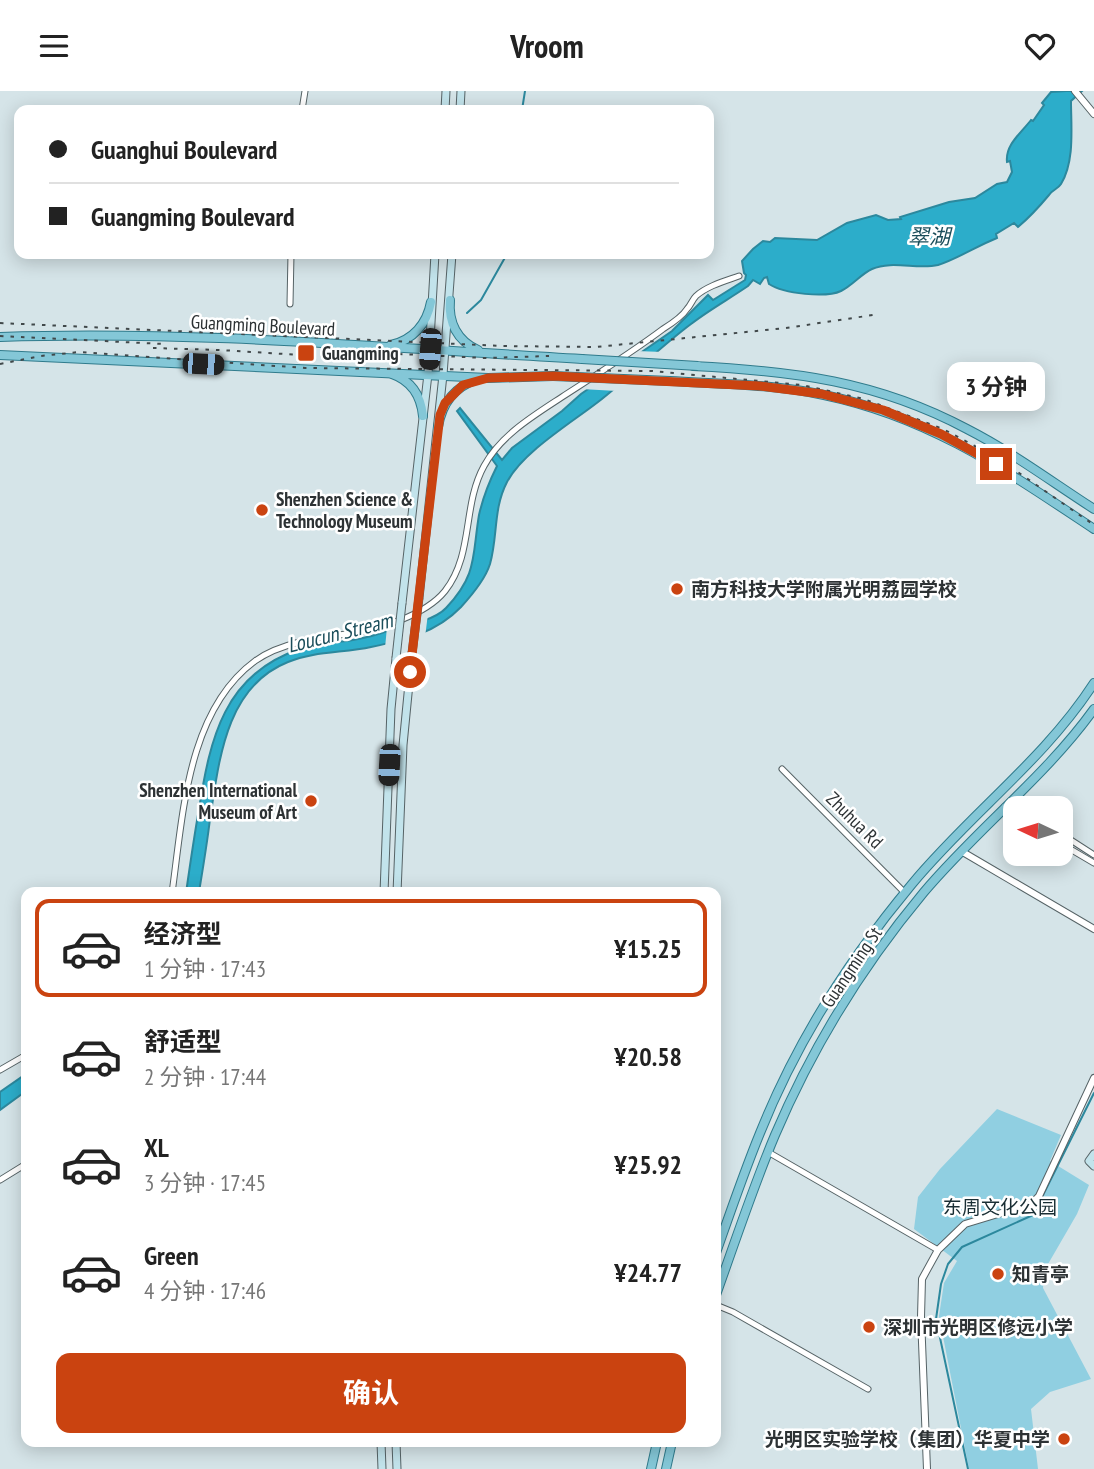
<!DOCTYPE html>
<html lang="zh">
<head>
<meta charset="utf-8">
<style>
	:root { --surface:#fff; --page:#f2f2f2; --text:#222; --muted:#767676; --line:#e0e0e0; --accent:#ca4310 }
	body { margin:0; font-family:"PT Sans Narrow","Noto Sans SC",sans-serif; background:var(--page); color:var(--text); height:100vh; display:flex; flex-direction:column; font-size:26px; white-space:nowrap }
	* { box-sizing:border-box; margin:0 }
	p { font-size:23px; color:var(--muted) }
	.icon { flex:none; width:38px; height:38px; fill:none; stroke:currentColor; stroke-width:2; stroke-linecap:round; stroke-linejoin:round }
	.map { position:relative; flex:1; overflow:hidden }
	.side { position:absolute; left:21px; top:796px; width:700px; height:560px; display:flex; flex-direction:column; background:var(--surface); border-radius:14px; box-shadow:0 4px 18px #0003 }
	.side>* { flex:none }
	.hud { position:absolute; left:14px; top:14px; width:700px; height:154px; border-radius:14px; box-shadow:0 4px 18px #0003; display:grid; align-content:center; height:154px; padding:0 35px; background:var(--surface) }
	.needle { width:46px; rotate:274deg }
	.fabs { position:absolute; left:1003px; top:705px; display:grid; gap:14px }
	.fabs a { display:grid; place-items:center; width:70px; height:70px; border-radius:14px; background:var(--surface); box-shadow:0 4px 18px #0003; font-size:35px }
	.end { position:absolute; width:32px; height:32px; margin:-16px; border:9px solid #ca4310; background:#fff; box-shadow:0 0 0 4px #fff }
	.from { border-radius:50% }
	.bubble { position:absolute; height:49px; border-radius:14px; background:var(--surface); box-shadow:0 4px 18px #0003; font-size:23px; font-weight:700; line-height:49px; text-align:center }
	.car { position:absolute; width:21px; height:42px; margin:-21px -10px; border-radius:9px; box-shadow:0 0 5px 2px #0007; background:linear-gradient(#222 24%,#8ab4d8 0 40%,#222 0 76%,#8ab4d8 0 86%,#222 0) }
	.hud b { display:flex; align-items:center; gap:24px; height:66px; font-size:26px }
	.hud b+b { border-top:2px solid var(--line) }
	.hud i { width:18px; height:18px; background:var(--text) }
	ul { padding:12px 0 0; list-style:none }
	li { display:flex; align-items:center; gap:21px; height:98px; margin:0 14px 10px; padding:0 21px; border:4px solid transparent; border-radius:14px }
	li div { flex:1 }
	li b { display:block; font-size:26px }
	li em { font-style:normal; font-weight:700 }
	li.current { border-color:var(--accent) }
	li>.icon { width:63px; height:63px; stroke-width:1.5 }
	.cta { display:flex; gap:14px; margin-top:auto; padding:14px 35px }
	.cta a { flex:1; height:80px; border-radius:14px; background:var(--accent); color:#fff; font-size:28px; font-weight:700; line-height:80px; text-align:center }
	header { display:flex; justify-content:space-between; align-items:center; height:91px; padding:0 35px; background:var(--surface); font-size:32px; font-weight:700 }
	.map>svg:first-child { display:block }
	.green { fill:#90cfe1 }
	.water { fill:#2cadca; stroke:#2c889d; stroke-width:2 }
	.pier { fill:#d5e4e8 }
	.lines { fill:none; stroke-linecap:round; stroke-linejoin:round }
	.stream { stroke:#2c889d; stroke-width:2 }
	.minor-casing { stroke:#566366; stroke-width:7 }
	.tertiary-casing { stroke:#566366; stroke-width:8 }
	.secondary-casing { stroke:#566366; stroke-width:9 }
	.primary-casing { stroke:#307b8c; stroke-width:10 }
	.minor { stroke:#fff; stroke-width:5 }
	.tertiary { stroke:#fff; stroke-width:6 }
	.secondary { stroke:#c2e3eb; stroke-width:7 }
	.primary { stroke:#84c7d7; stroke-width:8 }
	.rail { stroke:#41484a; stroke-width:2; stroke-dasharray:3.5 7; stroke-linecap:butt }
	.secondary-bridge-casing { stroke:#566366; stroke-width:9; stroke-linecap:butt }
	.primary-bridge-casing { stroke:#307b8c; stroke-width:10; stroke-linecap:butt }
	.secondary-bridge { stroke:#c2e3eb; stroke-width:7 }
	.primary-bridge { stroke:#84c7d7; stroke-width:8 }
	.route { stroke:#ca4310; stroke-width:9 }
	.poi-dot { fill:#ca4310; stroke:#fff; stroke-width:2.5 }
	.labels { text-anchor:middle; stroke-width:5; stroke-linejoin:round; paint-order:stroke }
	.street-label { font-size:19px; fill:#2d3234; stroke:#fff }
	.poi-label { font-size:19px; font-weight:bold; fill:#2d3234; stroke:#fff; text-anchor:start }
	.park-label { font-size:19px; fill:#192e34; stroke:#fff }
	.water-label { font-size:21px; font-style:italic; fill:#1a4d5a; stroke:#fff }
</style>
</head>
<body>
<header><svg class="icon" aria-label="menu" viewBox="0 0 24 24"><path d="M4 6h16M4 12h16M4 18h16"/></svg>Vroom<svg class="icon" aria-label="heart" viewBox="0 0 24 24"><path d="M12 20l-8-8c-3-5 5-10 8-4 3-6 11-1 8 4z"/></svg></header>
<div class="map">
<svg width="1094" height="1378" viewBox="0 0 1094 1378">
	<rect width="100%" height="100%" fill="#d5e4e8"/>
	<!-- green -->
	<path class="green" d="M997,1018L1061,1044L1050,1070L1089,1094L1077,1123L1044,1180L1043,1197L1091,1288L1050,1301L1031,1318L1038,1378H969L939,1225L944,1192L957,1170L914,1138L918,1106L940,1078Z"/>
	<!-- water -->
	<g class="water">
		<path d="M1066,0H1082L1071,10C1071,36 1075,70 1061,93C1058,98 1052,99 1049,104C1039,116 1031,125 1018,136L1014,132L996,143L997,147C979,154 955,169 938,174C918,179 892,169 872,178C861,183 853,194 841,200C826,207 784,203 769,193L767,186L764,187L760,193L753,189L748,195C729,208 709,219 691,233C659,257 630,286 598,311C571,332 523,361 507,391C493,418 498,445 490,473C485,489 472,504 461,516C436,542 405,549 371,556C344,562 314,560 288,571C225,596 219,671 210,728C207,753 203,777 199,801L186,802C190,774 194,746 199,718C210,648 224,583 300,558C326,550 353,552 378,543C396,537 433,531 446,517C478,483 472,465 479,424C483,406 489,391 497,375L457,320L460,317L502,369L512,357L562,320L581,303L672,240L708,204L713,209L745,189L746,184L744,182L742,170L753,158L763,150L770,151L775,147L817,149L847,132L876,124L888,129L901,128L900,126L949,111L975,107L997,93L1007,91L1012,81L1010,70L1007,71C1005,54 1021,42 1031,29L1033,30L1044,14L1042,12L1051,1Z"/>
		<path d="M26,983V1000L0,1019V1001Z"/>
	</g>
	<!-- pier -->
	<g class="pier">
		<path d="M636,260L663,261L617,300L581,298Z"/>
		<path d="M428,523L425,546L385,557L387,536Z"/>
	</g>
	<g class="lines">
		<!-- stream -->
		<g class="stream">
			<path d="M522,19L525,0"/>
			<path d="M467,222L481,209L507,163"/>
			<path d="M968,1378L936,1228L941,1193L948,1173L962,1156L1033,1124L1094,1002"/>
		</g>
		<defs>
			<g id="minor">
				<path d="M302,19L305,0"/>
				<path d="M290,213L291,163"/>
				<path d="M782,678L905,802"/>
				<path d="M1010,710L1022,718"/>
				<path d="M1004,716L1015,723"/>
				<path d="M1060,742L1094,764"/>
				<path d="M1060,752L1094,772"/>
				<path d="M172,802C183,724 187,620 255,570C280,552 316,547 346,543C377,539 425,525 445,500C474,463 462,415 484,375C501,344 533,325 562,306C596,284 631,262 663,238C671,233 682,226 687,218C691,214 692,209 696,205C707,195 725,190 739,185"/>
				<path d="M0,979L26,964"/>
				<path d="M768,1061L938,1159"/>
				<path d="M0,1089L26,1073"/>
				<path d="M716,1214L733,1221L868,1298"/>
			</g>
			<g id="tertiary">
				<path d="M1075,0L1094,23"/>
				<path d="M961,760L1094,838"/>
				<path d="M927,1378L921,1226L922,1188L938,1159L965,1133L1031,1113L1039,1105L1094,987"/>
			</g>
			<g id="secondary">
				<path d="M445,19L446,0"/>
				<path d="M460,19L461,0"/>
				<path d="M419,507L443,284L452,163"/>
				<path d="M402,512L428,283L435,163"/>
				<path d="M384,802L391,618L396,567"/>
				<path d="M397,802L403,654L412,562"/>
				<path d="M1094,1063L1089,1070L1094,1075"/>
				<path d="M381,1351L382,1378"/>
				<path d="M396,1351L397,1378"/>
			</g>
			<g id="primary">
				<path d="M450,209C448,231 457,250 478,259"/>
				<path d="M0,246C194,239 389,257 582,268"/>
				<path d="M391,254C413,249 427,233 431,211"/>
				<path d="M0,264L488,287L553,285"/>
				<path d="M693,275C793,280 877,290 967,338C1012,361 1052,391 1094,418"/>
				<path d="M392,283C412,290 421,305 423,325"/>
				<path d="M670,290C721,293 773,293 824,304C930,326 1005,379 1094,438"/>
				<path d="M438,336C442,312 454,296 478,288"/>
				<path d="M716,1162C730,1122 744,1081 760,1042C796,952 850,867 912,793C970,723 1045,668 1094,592"/>
				<path d="M716,1204C735,1151 753,1096 775,1044C812,957 863,874 924,801C978,737 1046,685 1094,618"/>
				<path d="M651,1378L657,1351"/>
				<path d="M666,1378L672,1351"/>
			</g>
		</defs>
		<!-- minor casing -->
		<use href="#minor" class="minor-casing"/>
		<!-- tertiary casing -->
		<use href="#tertiary" class="tertiary-casing"/>
		<!-- secondary casing -->
		<use href="#secondary" class="secondary-casing"/>
		<!-- primary casing -->
		<use href="#primary" class="primary-casing"/>
		<!-- minor -->
		<use href="#minor" class="minor"/>
		<!-- tertiary -->
		<use href="#tertiary" class="tertiary"/>
		<!-- secondary -->
		<use href="#secondary" class="secondary"/>
		<!-- primary -->
		<use href="#primary" class="primary"/>
		<!-- rail -->
		<g class="rail">
			<path d="M0,232L502,255L596,256L786,237L873,224"/>
			<path d="M0,245L164,253"/>
			<path d="M153,257L220,259L366,268"/>
			<path d="M357,261L485,267L549,265"/>
			<path d="M0,273L41,265L79,261L305,277L652,280L802,294L864,308L943,338L999,368L1094,434"/>
		</g>
		<defs>
			<g id="secondary-bridge">
				<path d="M412,562L419,507"/>
				<path d="M396,567L402,512"/>
			</g>
			<g id="primary-bridge">
				<path d="M582,268L698,275"/>
				<path d="M553,285L670,290"/>
			</g>
		</defs>
		<!-- secondary-bridge casing -->
		<use href="#secondary-bridge" class="secondary-bridge-casing"/>
		<!-- primary-bridge casing -->
		<use href="#primary-bridge" class="primary-bridge-casing"/>
		<!-- secondary-bridge -->
		<use href="#secondary-bridge" class="secondary-bridge"/>
		<!-- primary-bridge -->
		<use href="#primary-bridge" class="primary-bridge"/>
	</g>
	<g class="lines">
		<!-- route -->
		<path class="route" d="M410,581L440,324L445,312L463,294L488,287L553,285L760,295L822,303L883,319L941,343L996,373"/>
	</g>
	<!-- markers -->
	<g class="poi-dot">
		<rect x="297" y="253" width="18" height="18" rx="3.5"/>
		<circle cx="262" cy="419" r="7"/>
		<circle cx="677" cy="498" r="7"/>
		<circle cx="311" cy="710" r="7"/>
		<circle cx="998" cy="1183" r="7"/>
		<circle cx="869" cy="1236" r="7"/>
		<circle cx="1064" cy="1348" r="7"/>
	</g>
	<g class="labels">
		<!-- street labels -->
		<g class="street-label">
			<text transform="translate(263 234) rotate(3)" y="7">Guangming Boulevard</text>
			<text transform="translate(855 729) rotate(45)" y="7">Zhuhua Rd</text>
			<text transform="translate(851 876) rotate(-56)" y="7">Guangming St</text>
		</g>
		<!-- poi labels -->
		<g class="poi-label">
			<text x="322" y="269">Guangming</text>
			<text x="276" y="415">Shenzhen Science &amp;<tspan x="276" dy="22">Technology Museum</tspan></text>
			<text x="691" y="505">南方科技大学附属光明荔园学校</text>
			<text x="297" y="706" text-anchor="end">Shenzhen International<tspan x="297" dy="22">Museum of Art</tspan></text>
			<text x="1012" y="1190">知青亭</text>
			<text x="883" y="1243">深圳市光明区修远小学</text>
			<text x="1050" y="1355" text-anchor="end">光明区实验学校（集团）华夏中学</text>
		</g>
		<!-- park labels -->
		<g class="park-label">
			<text x="1000" y="1123">东周文化公园</text>
		</g>
		<!-- water labels -->
		<g class="water-label">
			<text x="929" y="153">翠湖</text>
			<text transform="translate(340 542) rotate(-14)" y="7">Loucun Stream</text>
		</g>
	</g>
</svg>
<div class="fabs">
<a><svg class="needle" viewBox="-14 -14 28 28"><path d="M0-13l5 13h-10z" fill="#e53935"/><path d="M0 13l5-13h-10z" fill="#767676"/></svg></a>
</div>
<i class="end from" style="left:410px;top:581px"></i>
<i class="end" style="left:996px;top:373px"></i>
<div class="bubble" style="left:947px;top:271px;width:98px">3 分钟</div>
<i class="car" style="left:430px;top:258px;rotate:184deg"></i>
<i class="car" style="left:203px;top:273px;rotate:93deg"></i>
<i class="car" style="left:389px;top:674px;rotate:183deg"></i>
<div class="hud">
<b><i class="from"></i>Guanghui Boulevard</b>
<b><i></i>Guangming Boulevard</b>
</div>
<section class="side">
<ul>
<li class="current"><svg class="icon" aria-label="car" viewBox="0 0 24 24"><path d="M5 17H2v-5l4-1 3-4h7l3 4 3 1v5h-3M9 17h6M6 11h13"/><circle cx="7" cy="17" r="2"/><circle cx="17" cy="17" r="2"/></svg><div><b>经济型</b><p>1 分钟 · 17:43</p></div><em>¥15.25</em></li>
<li><svg class="icon" aria-label="car" viewBox="0 0 24 24"><path d="M5 17H2v-5l4-1 3-4h7l3 4 3 1v5h-3M9 17h6M6 11h13"/><circle cx="7" cy="17" r="2"/><circle cx="17" cy="17" r="2"/></svg><div><b>舒适型</b><p>2 分钟 · 17:44</p></div><em>¥20.58</em></li>
<li><svg class="icon" aria-label="car" viewBox="0 0 24 24"><path d="M5 17H2v-5l4-1 3-4h7l3 4 3 1v5h-3M9 17h6M6 11h13"/><circle cx="7" cy="17" r="2"/><circle cx="17" cy="17" r="2"/></svg><div><b>XL</b><p>3 分钟 · 17:45</p></div><em>¥25.92</em></li>
<li><svg class="icon" aria-label="car" viewBox="0 0 24 24"><path d="M5 17H2v-5l4-1 3-4h7l3 4 3 1v5h-3M9 17h6M6 11h13"/><circle cx="7" cy="17" r="2"/><circle cx="17" cy="17" r="2"/></svg><div><b>Green</b><p>4 分钟 · 17:46</p></div><em>¥24.77</em></li>
</ul>
<div class="cta"><a>确认</a></div>
</section>
</div>
</body>
</html>
